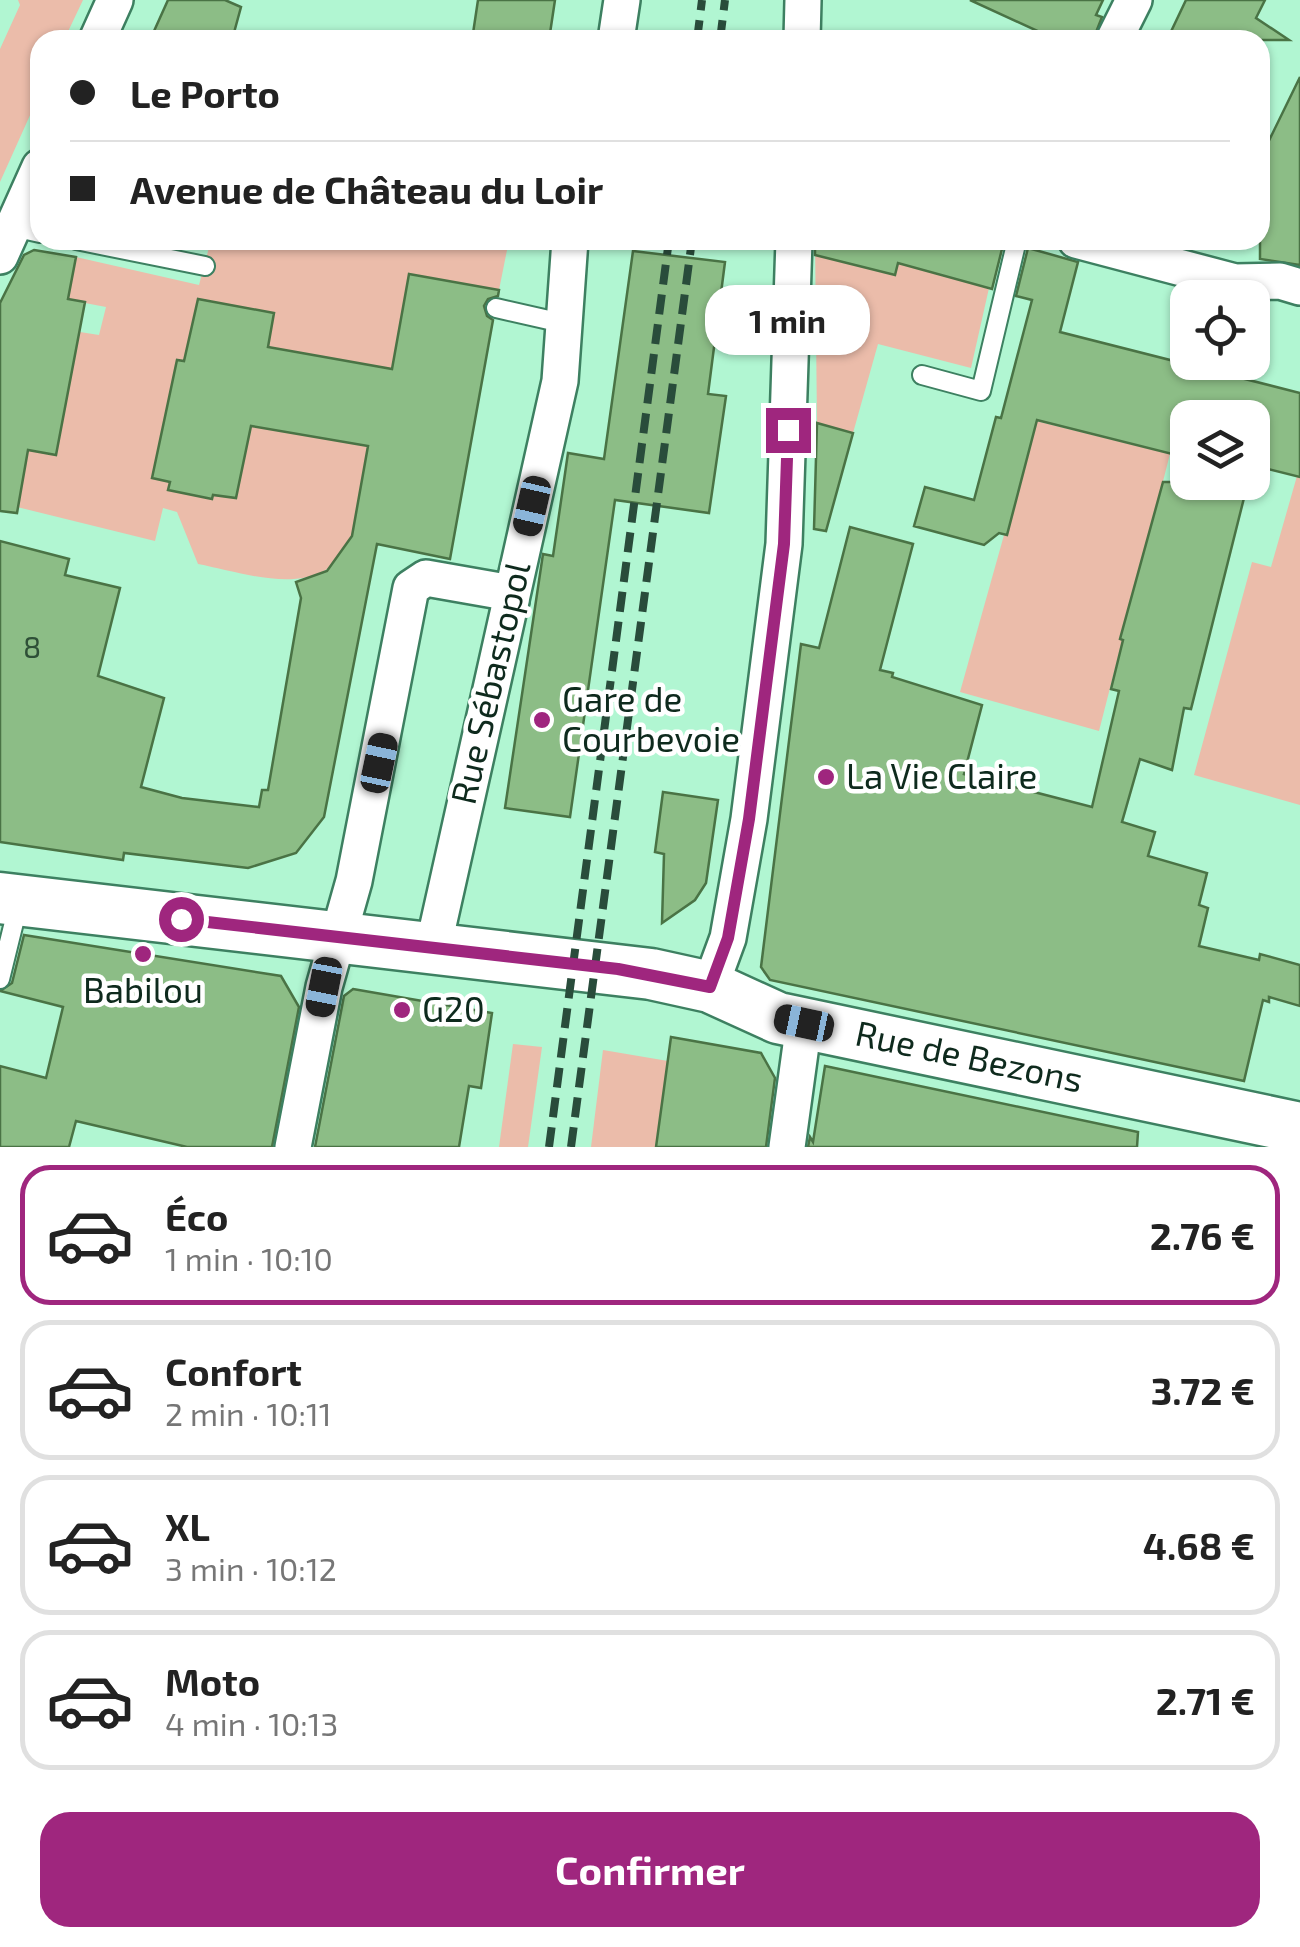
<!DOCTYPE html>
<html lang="fr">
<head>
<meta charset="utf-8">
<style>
	:root { --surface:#fff; --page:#f2f2f2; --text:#222; --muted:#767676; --line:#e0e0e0; --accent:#9f267e }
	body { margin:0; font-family:"Exo 2",sans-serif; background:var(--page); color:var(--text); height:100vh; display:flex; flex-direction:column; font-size:38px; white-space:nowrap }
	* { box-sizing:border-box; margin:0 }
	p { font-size:32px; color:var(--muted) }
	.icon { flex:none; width:55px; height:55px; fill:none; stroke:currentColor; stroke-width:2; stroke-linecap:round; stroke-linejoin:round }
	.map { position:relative; height:1147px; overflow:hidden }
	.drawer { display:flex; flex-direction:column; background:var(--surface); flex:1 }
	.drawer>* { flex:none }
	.top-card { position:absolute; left:30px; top:30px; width:1240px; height:220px; border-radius:30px; box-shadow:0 2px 8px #0004; display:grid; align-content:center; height:220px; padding:0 40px; background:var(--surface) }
	.tools { position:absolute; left:1170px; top:280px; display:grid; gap:20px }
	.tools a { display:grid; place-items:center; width:100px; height:100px; border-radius:20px; background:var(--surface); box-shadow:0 2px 8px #0004; font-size:50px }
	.end { position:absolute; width:45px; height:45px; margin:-22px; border:12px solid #9f267e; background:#fff; box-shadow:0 0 0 5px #fff }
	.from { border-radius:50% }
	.bubble { position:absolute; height:70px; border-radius:30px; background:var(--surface); box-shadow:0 2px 8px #0004; font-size:32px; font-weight:700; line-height:70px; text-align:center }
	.car { position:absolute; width:30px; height:60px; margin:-30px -15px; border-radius:12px; box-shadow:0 0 8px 2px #0007; background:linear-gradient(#222 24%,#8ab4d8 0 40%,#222 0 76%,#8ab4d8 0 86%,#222 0) }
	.top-card b { display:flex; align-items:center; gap:35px; height:95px; font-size:38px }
	.top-card b+b { border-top:2px solid var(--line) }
	.top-card i { width:25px; height:25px; background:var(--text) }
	ul { padding:18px 0 0; list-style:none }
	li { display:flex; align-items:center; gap:30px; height:140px; margin:0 20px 15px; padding:0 20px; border:5px solid var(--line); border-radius:30px }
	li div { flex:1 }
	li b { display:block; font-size:38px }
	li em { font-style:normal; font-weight:700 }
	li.current { border-color:var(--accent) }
	li>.icon { width:90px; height:90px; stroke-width:1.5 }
	.primary-button { display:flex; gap:20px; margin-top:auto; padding:20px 40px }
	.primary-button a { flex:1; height:115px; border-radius:30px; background:var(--accent); color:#fff; font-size:40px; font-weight:700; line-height:115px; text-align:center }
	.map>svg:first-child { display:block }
	.green { fill:#ebbcaa }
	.building { fill:#8cbd86; stroke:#4a7345; stroke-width:2.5 }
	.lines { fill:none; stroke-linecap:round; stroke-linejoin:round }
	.lane-casing { stroke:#3d8061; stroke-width:22 }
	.street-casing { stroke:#3d8061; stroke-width:40 }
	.secondary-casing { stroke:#3d8061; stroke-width:55 }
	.lane { stroke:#fff; stroke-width:18 }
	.street { stroke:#fff; stroke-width:35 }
	.secondary { stroke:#fff; stroke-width:50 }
	.rail { stroke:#294c3b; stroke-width:8; stroke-dasharray:20 10; stroke-linecap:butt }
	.route { stroke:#9f267e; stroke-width:12 }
	.poi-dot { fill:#9f267e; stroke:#fff; stroke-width:4 }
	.labels { text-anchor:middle; stroke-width:9; stroke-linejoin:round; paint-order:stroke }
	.number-label { font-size:30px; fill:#2e4f37 }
	.street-label { font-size:35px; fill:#0e2a1d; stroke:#fff }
	.poi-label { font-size:35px; fill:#0e2a1d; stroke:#fff; text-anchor:start }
</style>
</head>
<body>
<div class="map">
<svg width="1300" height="1147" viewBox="0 0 1300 1147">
	<rect width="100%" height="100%" fill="#b1f6d2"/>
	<!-- green -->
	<g class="green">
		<path d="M18,0H83L64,40H40V93L0,182V49L20,5Z"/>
		<path d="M211,240H509L499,290L409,274L405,376L372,365L300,352L262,359L274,313L198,299L184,361H177L169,490L211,499L213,495L236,498L249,435V420L267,428L368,446C364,471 361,518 352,539C324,603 250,574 198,564L177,512L163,508L155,541L9,505L22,484L28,450L56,455L80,332L99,335L106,307L85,303L78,331L58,297L68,299L76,257L199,285Z"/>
		<path d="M815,240H904L899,263L989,288L971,368L878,344L853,433L817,423Z"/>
		<path d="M1036,421L1170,454L1099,731L960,692Z"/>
		<path d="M1297,476L1300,477V805L1194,775L1252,562L1271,567Z"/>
		<path d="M513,1044L542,1047L528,1147H499Z"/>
		<path d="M603,1050L668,1061L655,1147H591Z"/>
	</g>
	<!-- building -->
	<g class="building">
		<path d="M168,0H225L241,7L232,40H150Z"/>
		<path d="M478,0H555L549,40H472Z"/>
		<path d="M970,0H1103L1096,15L1102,17L1093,40H1057Z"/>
		<path d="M1186,0H1265L1256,18L1289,40H1167Z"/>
		<path d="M1300,77V265L1260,259V159Z"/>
		<path d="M815,240H999L1004,241L992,289L898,263L895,275L815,255Z"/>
		<path d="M1028,248L1078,262L1060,332L1300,393V477L1252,465V418H1188V458L1037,420L1007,535L999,533L984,545L914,526L925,487L974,500L996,417L1001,418L1032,300L1016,296Z"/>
		<path d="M34,250L76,257L68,299L85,302L56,455L28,450L17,513L0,511V303L24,255Z"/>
		<path d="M633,251L725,262L708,394L726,396L709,513L615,500L570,817L505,808L543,554L553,556L568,453L604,459Z"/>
		<path d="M409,274L499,290L498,296L488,299L484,306L487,316L493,320L450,559L377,544L324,817L296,853L248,868L124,853L123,860L0,842V541L69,559L65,575L120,588L98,676L164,698L141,787L182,798L259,807L262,790H268L301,598L296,582L327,571L352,536L368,446L251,426L236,498L213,495L212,499L168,490L170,482L152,478L177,360L184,361L198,299L274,313L268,347L392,369Z"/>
		<path d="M817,423L853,433L826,531L814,529Z"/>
		<path d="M1163,482H1248L1191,709L1184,708L1172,770L1140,759L1122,822L1155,832L1148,856L1207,873L1199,905L1208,908L1199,946L1259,960L1260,954L1300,965V1006L1269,997V1002L1263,1000L1244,1081L770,980L761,967L801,644L819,648L850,527L913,544L880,670L893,673L892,677L982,705L964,774L1092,807L1119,691L1111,689L1123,640L1120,639Z"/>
		<path d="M663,792L718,800L706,883L695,900L662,923L664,854L655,852Z"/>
		<path d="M24,935L281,976L299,1007L272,1147H187L76,1121L69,1147H0V1066L46,1078L63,1007L0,991L12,983Z"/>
		<path d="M353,989L492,1013L481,1088L469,1086L459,1147H315L344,996Z"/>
		<path d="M671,1037L761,1053L775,1078L766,1147H656Z"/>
		<path d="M825,1066L1138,1132L1137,1147H808L810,1137L813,1142Z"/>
	</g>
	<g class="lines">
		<defs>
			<g id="lane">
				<path d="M13,227L40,233"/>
				<path d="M76,240L205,266"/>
				<path d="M496,308L562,323"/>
				<path d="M922,375L981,391L1017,240"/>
				<path d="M0,979L18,906"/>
			</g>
			<g id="street">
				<path d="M97,40L115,0"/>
				<path d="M616,40L622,0"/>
				<path d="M802,40L803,0"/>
				<path d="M1114,40L1134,0"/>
				<path d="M1076,240L1235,282L1280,281L1300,287"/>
				<path d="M0,256L40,167"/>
				<path d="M433,948L560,381L570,240"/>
				<path d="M710,987L728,938L749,819L784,544L794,240"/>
				<path d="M293,1147L324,987L354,881L411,588L426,578L500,591L511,601"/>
				<path d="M787,1147L804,1023"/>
			</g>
			<path id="secondary" d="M0,898L651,974L710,987L778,1018L1300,1128"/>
		</defs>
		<!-- lane casing -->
		<use href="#lane" class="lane-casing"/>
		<!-- street casing -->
		<use href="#street" class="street-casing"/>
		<!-- secondary casing -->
		<use href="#secondary" class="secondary-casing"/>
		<!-- lane -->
		<use href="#lane" class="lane"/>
		<!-- street -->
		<use href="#street" class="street"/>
		<!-- secondary -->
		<use href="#secondary" class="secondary"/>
		<!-- rail -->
		<g class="rail">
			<path d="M697,40L702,0"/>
			<path d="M720,40L725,0"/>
			<path d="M549,1147L669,240"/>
			<path d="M571,1147L692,240"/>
		</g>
	</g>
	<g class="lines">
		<!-- route -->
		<path class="route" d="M181,919L618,969L710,987L728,938L749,819L784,544L788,430"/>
	</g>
	<!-- markers -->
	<g class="poi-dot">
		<circle cx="542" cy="720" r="10"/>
		<circle cx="826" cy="777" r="10"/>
		<circle cx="143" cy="954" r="10"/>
		<circle cx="402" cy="1010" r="10"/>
	</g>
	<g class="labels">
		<!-- number labels -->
		<g class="number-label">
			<text x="32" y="658">8</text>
		</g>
		<!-- street labels -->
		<g class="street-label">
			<text transform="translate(491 683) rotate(-77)" y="12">Rue Sébastopol</text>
			<text transform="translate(969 1057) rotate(12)" y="12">Rue de Bezons</text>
		</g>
		<!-- poi labels -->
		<g class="poi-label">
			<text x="562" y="712">Gare de<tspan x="562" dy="40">Courbevoie</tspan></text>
			<text x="846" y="789">La Vie Claire</text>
			<text x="143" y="1003" text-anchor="middle">Babilou</text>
			<text x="422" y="1022">G20</text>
		</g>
	</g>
</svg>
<div class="tools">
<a><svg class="icon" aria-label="locate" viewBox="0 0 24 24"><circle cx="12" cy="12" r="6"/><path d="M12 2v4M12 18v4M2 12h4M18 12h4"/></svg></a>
<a><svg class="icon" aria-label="layers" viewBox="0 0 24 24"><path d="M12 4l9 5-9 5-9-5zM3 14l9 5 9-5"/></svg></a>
</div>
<i class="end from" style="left:181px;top:919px"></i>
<i class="end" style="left:788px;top:430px"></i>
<div class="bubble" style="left:705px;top:285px;width:165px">1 min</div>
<i class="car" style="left:532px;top:506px;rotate:193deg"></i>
<i class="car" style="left:379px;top:763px;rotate:12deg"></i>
<i class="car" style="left:324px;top:987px;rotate:191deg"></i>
<i class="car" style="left:804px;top:1023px;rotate:282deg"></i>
<div class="top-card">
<b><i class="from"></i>Le Porto</b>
<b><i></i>Avenue de Château du Loir</b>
</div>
</div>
<section class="drawer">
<ul>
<li class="current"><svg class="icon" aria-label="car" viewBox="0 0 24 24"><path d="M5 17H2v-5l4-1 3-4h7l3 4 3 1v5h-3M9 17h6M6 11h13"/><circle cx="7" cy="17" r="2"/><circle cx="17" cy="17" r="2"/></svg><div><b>Éco</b><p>1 min · 10:10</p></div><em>2.76 €</em></li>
<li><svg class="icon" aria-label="car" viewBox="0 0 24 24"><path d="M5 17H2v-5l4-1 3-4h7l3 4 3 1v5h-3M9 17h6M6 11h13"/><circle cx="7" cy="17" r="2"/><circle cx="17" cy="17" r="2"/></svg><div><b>Confort</b><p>2 min · 10:11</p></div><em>3.72 €</em></li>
<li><svg class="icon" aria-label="car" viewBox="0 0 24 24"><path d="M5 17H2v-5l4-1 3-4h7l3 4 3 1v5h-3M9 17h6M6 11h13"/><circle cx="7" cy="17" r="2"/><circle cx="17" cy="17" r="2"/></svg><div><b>XL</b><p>3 min · 10:12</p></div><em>4.68 €</em></li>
<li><svg class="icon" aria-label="car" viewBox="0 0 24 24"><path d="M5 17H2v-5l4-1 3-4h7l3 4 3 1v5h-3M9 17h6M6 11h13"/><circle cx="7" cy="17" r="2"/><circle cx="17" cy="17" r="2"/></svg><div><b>Moto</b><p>4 min · 10:13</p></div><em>2.71 €</em></li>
</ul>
<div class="primary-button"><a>Confirmer</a></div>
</section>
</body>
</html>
